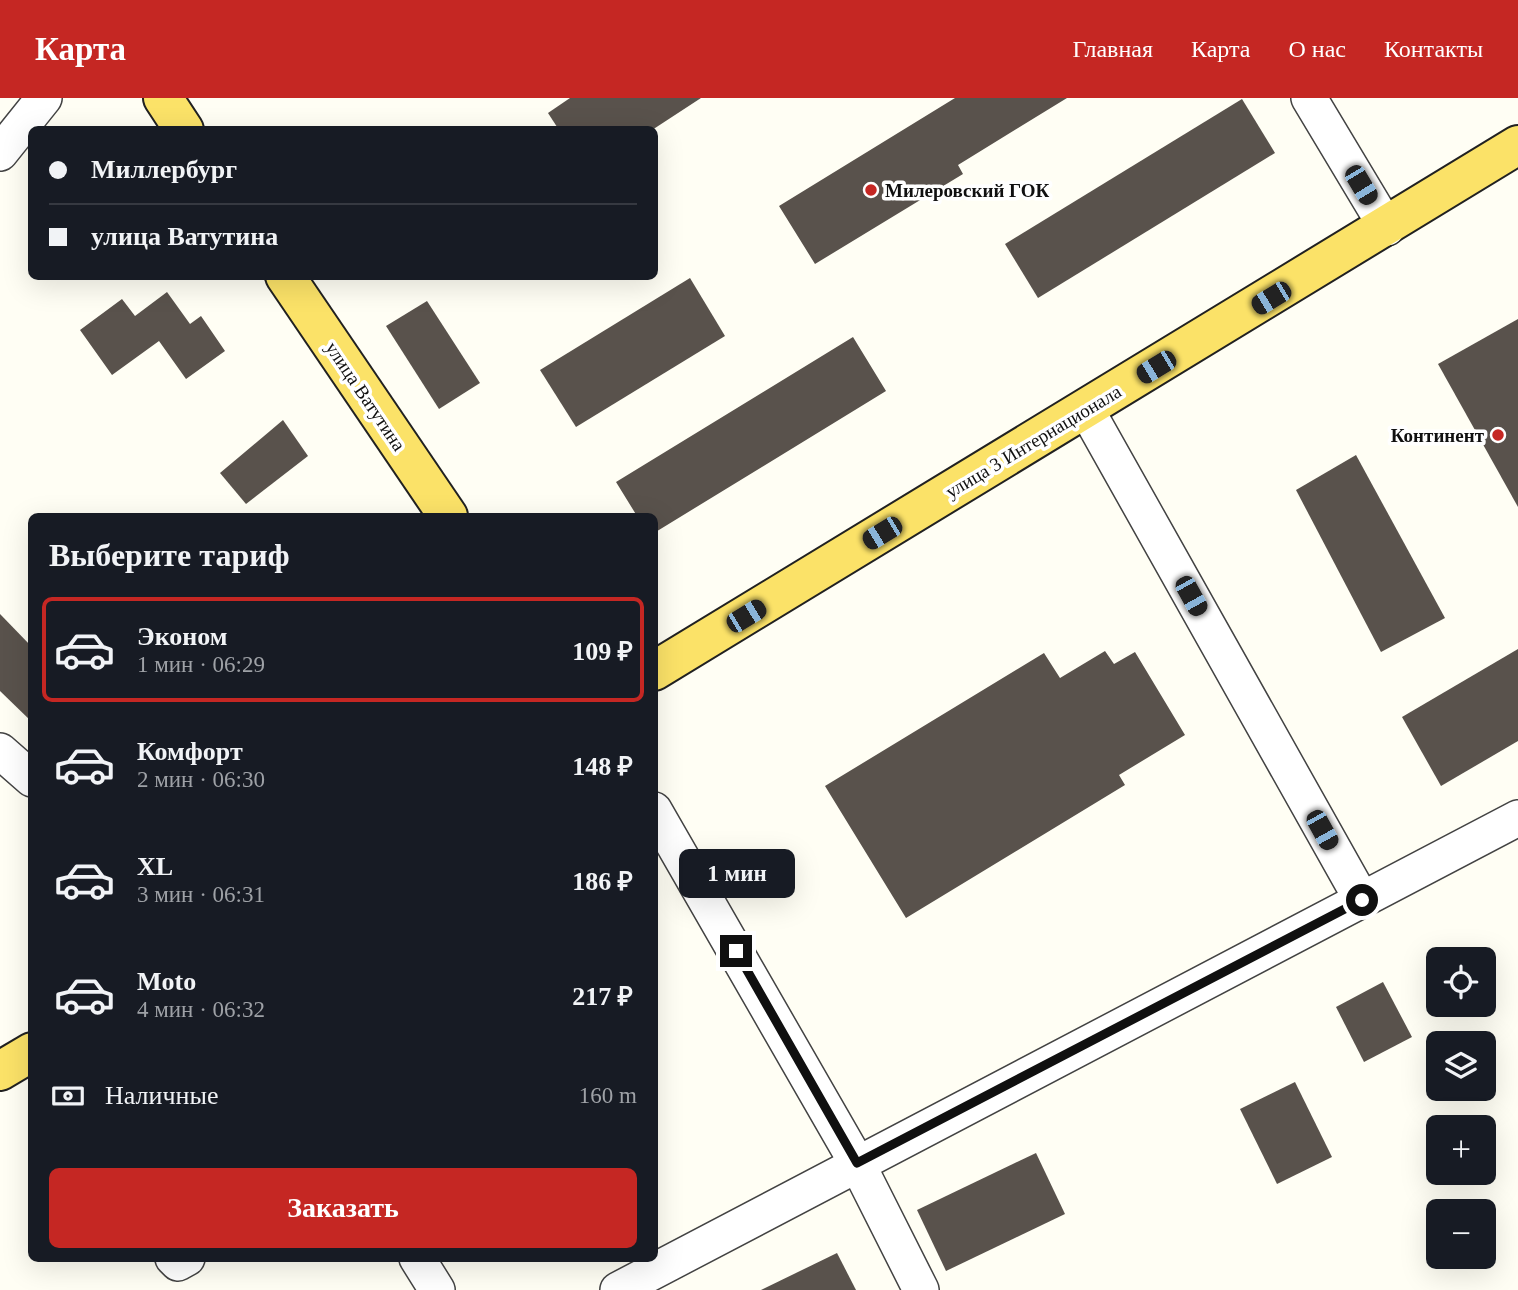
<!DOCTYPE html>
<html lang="ru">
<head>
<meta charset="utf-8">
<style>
	:root { --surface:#171b24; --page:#20242c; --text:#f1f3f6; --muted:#9ea1a6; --line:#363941; --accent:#c52723 }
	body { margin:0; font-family:Georgia,serif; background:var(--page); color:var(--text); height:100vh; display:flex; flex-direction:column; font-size:26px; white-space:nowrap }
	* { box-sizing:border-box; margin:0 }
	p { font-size:23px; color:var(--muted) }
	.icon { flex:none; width:38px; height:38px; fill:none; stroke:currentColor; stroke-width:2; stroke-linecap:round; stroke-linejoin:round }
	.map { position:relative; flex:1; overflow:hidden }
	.panel { position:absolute; left:28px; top:415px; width:630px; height:749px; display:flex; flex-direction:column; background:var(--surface); border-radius:10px; box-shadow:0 7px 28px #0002 }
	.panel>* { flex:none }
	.banner { position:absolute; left:28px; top:28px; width:630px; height:154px; border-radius:10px; box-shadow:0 7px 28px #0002; display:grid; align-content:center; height:154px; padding:0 21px; background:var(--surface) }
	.controls { position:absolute; left:1426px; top:849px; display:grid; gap:14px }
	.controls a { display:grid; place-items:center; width:70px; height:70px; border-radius:10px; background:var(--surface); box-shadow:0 7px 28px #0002; font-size:35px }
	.end { position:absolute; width:32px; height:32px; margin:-16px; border:9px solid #101010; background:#fff; box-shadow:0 0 0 4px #fff }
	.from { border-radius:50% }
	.bubble { position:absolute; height:49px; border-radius:10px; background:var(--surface); box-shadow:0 7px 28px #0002; font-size:23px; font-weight:700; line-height:49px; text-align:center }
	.car { position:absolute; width:21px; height:42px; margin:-21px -10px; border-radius:9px; box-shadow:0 0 5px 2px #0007; background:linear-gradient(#222 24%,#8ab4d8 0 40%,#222 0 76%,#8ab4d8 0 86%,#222 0) }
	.banner b { display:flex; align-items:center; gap:24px; height:66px; font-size:26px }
	.banner b+b { border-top:2px solid var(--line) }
	.banner i { width:18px; height:18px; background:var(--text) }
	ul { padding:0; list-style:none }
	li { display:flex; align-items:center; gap:21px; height:105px; margin:0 14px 10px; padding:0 7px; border:4px solid transparent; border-radius:10px }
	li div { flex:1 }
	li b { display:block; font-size:26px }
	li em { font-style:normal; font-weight:700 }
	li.current { border-color:var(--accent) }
	li>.icon { width:63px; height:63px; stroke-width:1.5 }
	h2 { padding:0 21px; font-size:32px; line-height:84px }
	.pay { display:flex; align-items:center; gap:18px; height:77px; padding:0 21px; font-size:26px }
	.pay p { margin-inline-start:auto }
	.button { display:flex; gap:14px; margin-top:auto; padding:14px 21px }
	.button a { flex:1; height:80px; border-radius:10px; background:var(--accent); color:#fff; font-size:28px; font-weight:700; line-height:80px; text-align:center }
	header { display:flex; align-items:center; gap:42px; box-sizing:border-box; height:98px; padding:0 35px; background:var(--accent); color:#fff }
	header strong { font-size:33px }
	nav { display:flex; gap:38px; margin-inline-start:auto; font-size:24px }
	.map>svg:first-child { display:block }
	.building { fill:#59524c }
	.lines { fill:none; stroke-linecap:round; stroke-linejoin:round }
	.minor-casing { stroke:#434343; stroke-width:38 }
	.major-casing { stroke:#212121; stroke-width:42 }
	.minor { stroke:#fff; stroke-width:35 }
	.major { stroke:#fbe268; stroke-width:38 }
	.route { stroke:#101010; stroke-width:9 }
	.poi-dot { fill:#c52723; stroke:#fff; stroke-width:2.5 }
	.labels { text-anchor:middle; stroke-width:7; stroke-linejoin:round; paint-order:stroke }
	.poi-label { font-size:19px; font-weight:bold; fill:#101010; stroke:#fff; text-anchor:start }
	.street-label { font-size:19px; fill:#101010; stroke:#fff }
</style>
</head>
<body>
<header>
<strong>Карта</strong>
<nav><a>Главная</a><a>Карта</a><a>О нас</a><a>Контакты</a></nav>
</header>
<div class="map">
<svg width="1518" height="1192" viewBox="0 0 1518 1192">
	<rect width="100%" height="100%" fill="#fffef4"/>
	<!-- building -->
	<g class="building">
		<path d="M570,0H701L652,32H559L548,15Z"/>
		<path d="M955,0H1067L958,67L963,76L815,166L779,108Z"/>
		<path d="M1242,1L1275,55L1038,200L1005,146Z"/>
		<path d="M690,180L725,238L576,329L540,272Z"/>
		<path d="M167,194L190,226L201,218L225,253L186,281L159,243L112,277L80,232L122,201L135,218Z"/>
		<path d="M427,203L480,285L439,311L386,228Z"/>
		<path d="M1518,221V409L1438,266Z"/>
		<path d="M853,239L886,293L654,435V418H637L616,384Z"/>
		<path d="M283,322L308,358L246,406L220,375Z"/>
		<path d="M1356,357L1445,520L1381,554L1296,392Z"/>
		<path d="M0,516L32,549V624L0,593Z"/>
		<path d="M1518,551V643L1441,688L1402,619Z"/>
		<path d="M1105,553L1114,566L1135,554L1185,637L1119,677L1125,687L906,820L825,688L1044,555L1060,580Z"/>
		<path d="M1383,884L1412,939L1364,964L1336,909Z"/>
		<path d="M1295,984L1332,1059L1277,1086L1240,1011Z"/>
		<path d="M1036,1055L1065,1116L946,1173L917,1112Z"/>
		<path d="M837,1155L856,1192H761Z"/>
	</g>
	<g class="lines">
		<defs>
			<g id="minor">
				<path d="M1309,0L1387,130"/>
				<path d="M0,55L44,0"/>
				<path d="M1086,311L1362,802"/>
				<path d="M0,653L32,681"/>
				<path d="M654,712L857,1065L921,1192"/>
				<path d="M173,1160L178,1165L187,1160"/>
				<path d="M417,1160L437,1192"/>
				<path d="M618,1192L1518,720"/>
			</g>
			<g id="major">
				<path d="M163,0L184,32"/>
				<path d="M285,178L448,418"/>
				<path d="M654,573L1518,47"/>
				<path d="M0,973L32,954"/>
			</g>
		</defs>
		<!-- minor casing -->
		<use href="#minor" class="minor-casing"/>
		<!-- major casing -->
		<use href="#major" class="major-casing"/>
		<!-- minor -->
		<use href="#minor" class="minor"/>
		<!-- major -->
		<use href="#major" class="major"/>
	</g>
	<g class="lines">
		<!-- route -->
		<path class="route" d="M736,853L857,1065L1362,802"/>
	</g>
	<!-- markers -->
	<g class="poi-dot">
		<circle cx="871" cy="92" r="7"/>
		<circle cx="1498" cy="337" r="7"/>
	</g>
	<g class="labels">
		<!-- poi labels -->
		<g class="poi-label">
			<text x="885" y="99">Милеровский ГОК</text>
			<text x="1484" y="344" text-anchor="end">Континент</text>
		</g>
		<!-- street labels -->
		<g class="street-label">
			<text transform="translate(366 298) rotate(56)" y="7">улица Ватутина</text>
			<text transform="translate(1033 343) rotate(-31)" y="7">улица 3 Интернационала</text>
		</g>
	</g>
</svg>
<div class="controls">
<a><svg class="icon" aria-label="locate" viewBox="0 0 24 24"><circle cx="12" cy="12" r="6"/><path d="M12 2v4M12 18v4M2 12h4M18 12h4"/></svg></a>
<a><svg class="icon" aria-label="layers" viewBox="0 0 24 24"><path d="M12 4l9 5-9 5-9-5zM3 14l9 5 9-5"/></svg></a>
<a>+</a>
<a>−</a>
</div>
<i class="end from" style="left:1362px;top:802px"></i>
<i class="end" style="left:736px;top:853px"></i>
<div class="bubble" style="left:679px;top:751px;width:116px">1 мин</div>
<i class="car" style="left:1361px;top:87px;rotate:149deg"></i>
<i class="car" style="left:1271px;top:200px;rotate:239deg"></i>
<i class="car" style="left:1156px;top:269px;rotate:239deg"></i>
<i class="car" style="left:882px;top:435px;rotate:239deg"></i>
<i class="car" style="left:1191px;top:498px;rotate:151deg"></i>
<i class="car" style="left:746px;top:518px;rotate:59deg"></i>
<i class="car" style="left:1322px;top:732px;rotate:151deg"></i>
<div class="banner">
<b><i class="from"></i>Миллербург</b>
<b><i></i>улица Ватутина</b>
</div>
<section class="panel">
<h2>Выберите тариф</h2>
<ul>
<li class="current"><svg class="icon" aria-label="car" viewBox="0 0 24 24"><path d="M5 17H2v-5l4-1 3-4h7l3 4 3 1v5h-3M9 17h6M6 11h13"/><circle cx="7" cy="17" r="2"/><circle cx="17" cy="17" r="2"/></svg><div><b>Эконом</b><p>1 мин · 06:29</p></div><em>109 ₽</em></li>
<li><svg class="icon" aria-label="car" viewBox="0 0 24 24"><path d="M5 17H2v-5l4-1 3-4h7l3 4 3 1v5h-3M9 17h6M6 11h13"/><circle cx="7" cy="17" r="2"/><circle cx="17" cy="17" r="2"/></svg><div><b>Комфорт</b><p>2 мин · 06:30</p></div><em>148 ₽</em></li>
<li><svg class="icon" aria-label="car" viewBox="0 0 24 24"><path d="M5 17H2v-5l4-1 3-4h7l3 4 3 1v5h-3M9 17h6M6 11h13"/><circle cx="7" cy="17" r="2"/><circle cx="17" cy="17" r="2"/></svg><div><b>XL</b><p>3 мин · 06:31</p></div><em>186 ₽</em></li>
<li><svg class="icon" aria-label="car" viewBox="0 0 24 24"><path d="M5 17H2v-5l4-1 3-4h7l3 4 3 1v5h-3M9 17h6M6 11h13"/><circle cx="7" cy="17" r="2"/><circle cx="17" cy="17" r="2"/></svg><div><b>Moto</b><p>4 мин · 06:32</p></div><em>217 ₽</em></li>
</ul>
<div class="pay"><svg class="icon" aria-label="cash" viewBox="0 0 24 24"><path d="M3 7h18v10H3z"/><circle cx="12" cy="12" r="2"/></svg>Наличные<p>160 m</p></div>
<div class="button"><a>Заказать</a></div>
</section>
</div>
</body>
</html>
